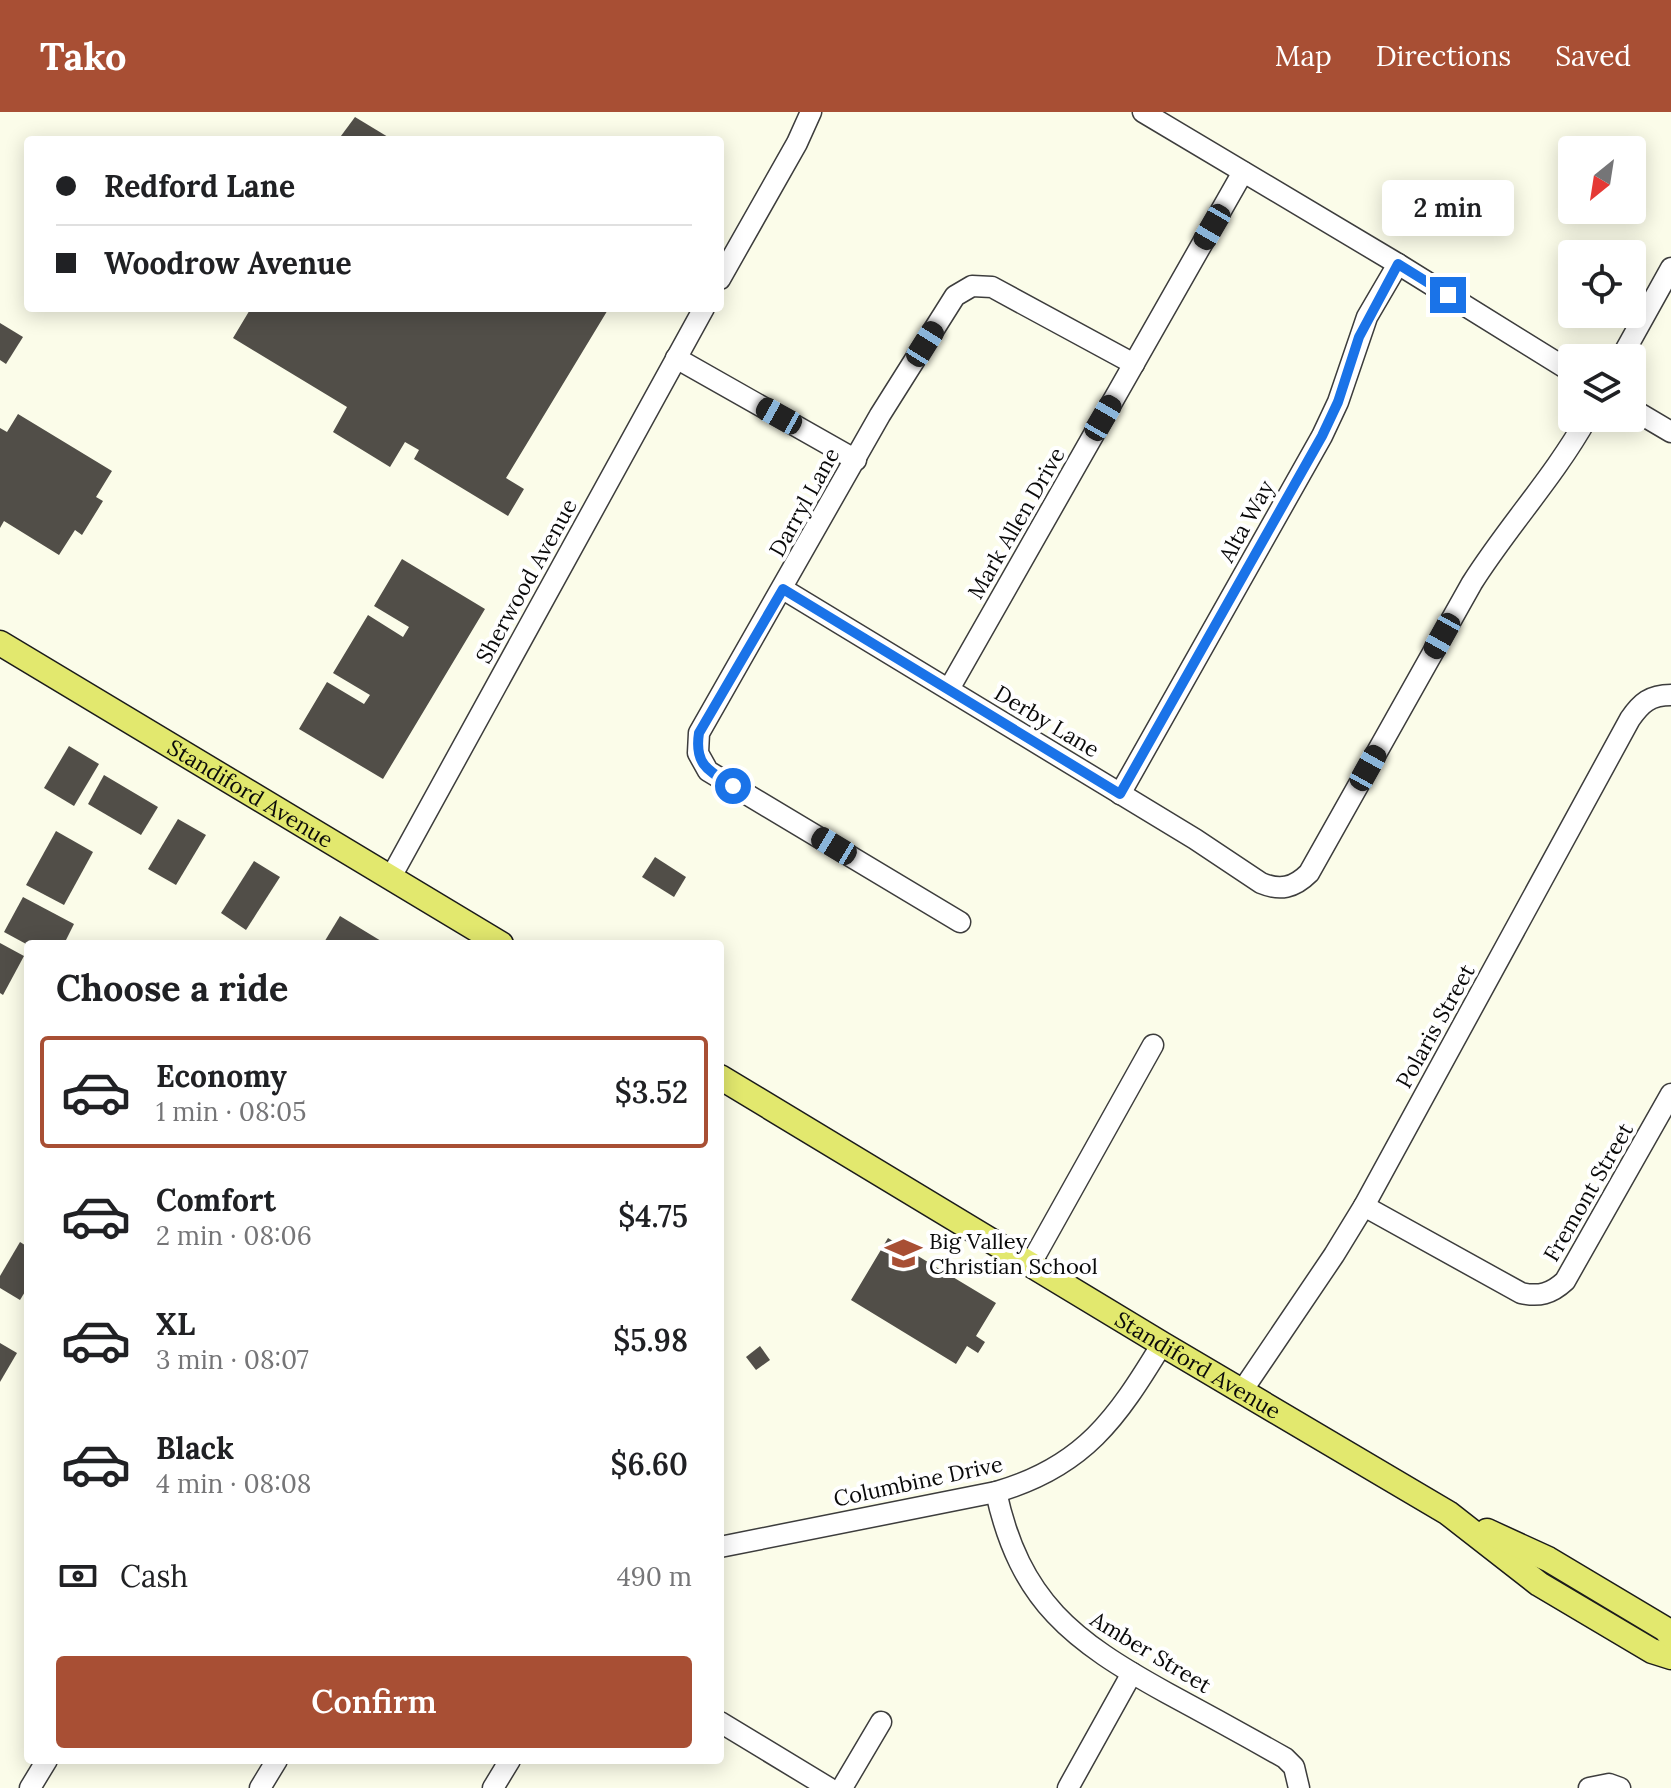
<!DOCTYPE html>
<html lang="en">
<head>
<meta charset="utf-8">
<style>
	:root { --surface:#fff; --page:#f2f2f2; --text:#202124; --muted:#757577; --line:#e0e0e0; --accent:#a84f34 }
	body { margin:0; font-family:Lora,serif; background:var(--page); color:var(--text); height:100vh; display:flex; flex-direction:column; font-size:30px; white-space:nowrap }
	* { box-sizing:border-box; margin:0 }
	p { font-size:26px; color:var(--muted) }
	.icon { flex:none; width:44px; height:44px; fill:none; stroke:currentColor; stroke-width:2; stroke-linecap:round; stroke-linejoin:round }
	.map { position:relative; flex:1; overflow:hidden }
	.side { position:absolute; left:24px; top:828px; width:700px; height:824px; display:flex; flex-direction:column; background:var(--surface); border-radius:8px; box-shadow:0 4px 20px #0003 }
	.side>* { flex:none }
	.hud { position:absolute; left:24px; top:24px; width:700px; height:176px; border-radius:8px; box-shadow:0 4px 20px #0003; display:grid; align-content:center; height:176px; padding:0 32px; background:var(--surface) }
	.needle { width:52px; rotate:210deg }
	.tools { position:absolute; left:1558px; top:24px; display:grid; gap:16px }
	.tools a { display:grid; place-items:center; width:88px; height:88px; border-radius:8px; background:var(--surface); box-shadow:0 4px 20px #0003; font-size:40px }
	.end { position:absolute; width:36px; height:36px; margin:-18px; border:10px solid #1a73e8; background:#fff; box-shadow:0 0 0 4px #fff }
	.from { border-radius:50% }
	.bubble { position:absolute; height:56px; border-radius:8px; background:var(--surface); box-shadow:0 4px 20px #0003; font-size:26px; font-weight:600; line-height:56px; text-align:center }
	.car { position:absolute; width:24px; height:48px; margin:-24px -12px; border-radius:10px; box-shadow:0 0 6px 2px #0007; background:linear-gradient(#222 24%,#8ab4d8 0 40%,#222 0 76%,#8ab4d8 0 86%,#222 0) }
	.hud b { display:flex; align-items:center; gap:28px; height:76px; font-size:30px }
	.hud b+b { border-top:2px solid var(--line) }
	.hud i { width:20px; height:20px; background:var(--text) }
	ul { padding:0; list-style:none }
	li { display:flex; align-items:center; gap:24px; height:112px; margin:0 16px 12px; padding:0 16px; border:4px solid transparent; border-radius:8px }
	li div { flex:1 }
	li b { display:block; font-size:30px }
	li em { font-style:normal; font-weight:600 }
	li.on { border-color:var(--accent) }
	li>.icon { width:72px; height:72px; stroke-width:1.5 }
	h2 { padding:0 32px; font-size:36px; line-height:96px }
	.pay { display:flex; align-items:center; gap:20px; height:88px; padding:0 32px; font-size:30px }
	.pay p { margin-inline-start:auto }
	.cta { display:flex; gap:16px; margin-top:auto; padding:16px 32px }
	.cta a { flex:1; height:92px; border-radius:8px; background:var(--accent); color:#fff; font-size:32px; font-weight:600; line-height:92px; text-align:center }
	header { display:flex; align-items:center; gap:48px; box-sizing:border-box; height:112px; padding:0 40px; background:var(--accent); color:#fff }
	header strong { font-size:38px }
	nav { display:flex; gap:44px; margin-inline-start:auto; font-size:28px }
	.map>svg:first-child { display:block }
	.building { fill:#514e48 }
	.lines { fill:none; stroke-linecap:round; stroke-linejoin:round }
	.minor-casing { stroke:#3d3d3d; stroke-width:23 }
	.major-casing { stroke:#1b1b1b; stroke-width:27 }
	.minor { stroke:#fff; stroke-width:20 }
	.major { stroke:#e2e86e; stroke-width:24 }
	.route { stroke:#1a73e8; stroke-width:10 }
	.labels { text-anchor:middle; stroke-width:8; stroke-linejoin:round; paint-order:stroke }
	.street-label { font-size:22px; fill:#0a0a0a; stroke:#fff }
	.poi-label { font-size:22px; fill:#0a0a0a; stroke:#fff; text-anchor:start }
</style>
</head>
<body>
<header>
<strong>Tako</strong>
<nav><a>Map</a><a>Directions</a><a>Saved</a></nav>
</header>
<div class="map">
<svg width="1671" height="1676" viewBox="0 0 1671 1676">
	<rect width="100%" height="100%" fill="#fbfce9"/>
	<!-- building -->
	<g class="building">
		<path d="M355,5L393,28H338Z"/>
		<path d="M251,196H609L506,366L524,377L508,404L414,347L419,338L405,330L390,355L333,320L347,295L233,226Z"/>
		<path d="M0,211L23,225L6,252L0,248Z"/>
		<path d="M18,302L112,359L96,385L103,389L82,423L75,418L59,443L4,409L0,416V316L7,320Z"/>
		<path d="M402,447L485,497L383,667L299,617L327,570L364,592L370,583L333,561L368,503L403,525L409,515L374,494Z"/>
		<path d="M69,634L99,652L74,694L44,676Z"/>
		<path d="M104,663L158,695L141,723L88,692Z"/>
		<path d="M178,707L206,723L176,773L148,757Z"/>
		<path d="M56,719L93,740L64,793L26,773Z"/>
		<path d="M655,745L686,765L674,785L642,765Z"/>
		<path d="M254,749L280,765L246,818L221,801Z"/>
		<path d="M23,785L74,812L64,832L28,833L4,820Z"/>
		<path d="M340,804L386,832H323Z"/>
		<path d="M0,831L24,844L3,883L0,881Z"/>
		<path d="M888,1126L996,1191L976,1224L985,1230L978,1241L967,1234L956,1252L851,1188Z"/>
		<path d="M20,1130L28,1135V1175L20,1188L0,1176V1164Z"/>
		<path d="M0,1231L17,1241L0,1270Z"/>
		<path d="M760,1234L770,1248L756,1258L746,1245Z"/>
	</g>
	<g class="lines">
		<defs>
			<g id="minor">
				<path d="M1143,0L1398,152L1572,260"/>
				<path d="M720,167L797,31L811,0"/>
				<path d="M676,246L856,348"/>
				<path d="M1621,246L1671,156"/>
				<path d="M1632,297L1671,320"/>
				<path d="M783,477L1195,727L1261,771C1280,779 1294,776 1309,761L1472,471C1508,414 1554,365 1587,306"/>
				<path d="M949,577L1243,60"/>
				<path d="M1120,682L1322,324L1338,290L1367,205L1398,152"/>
				<path d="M391,765L704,196"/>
				<path d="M960,810L708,659L698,641L699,621L880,303L955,184L972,174L992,175L1134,252"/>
				<path d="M1364,1094L1521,1181C1539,1185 1551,1182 1565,1169L1671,982"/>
				<path d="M1030,1153L1153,933"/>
				<path d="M1242,1279L1334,1143L1364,1094L1630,607C1641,591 1650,583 1671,583"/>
				<path d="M996,1380C1020,1490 1073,1529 1167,1581C1206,1602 1246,1624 1285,1646L1294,1655L1299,1676"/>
				<path d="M720,1435L996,1380C1084,1355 1117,1306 1162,1232"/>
				<path d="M720,1610L829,1676"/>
				<path d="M30,1676L47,1648"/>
				<path d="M260,1676L277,1648"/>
				<path d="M493,1676L510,1648"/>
				<path d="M842,1676L881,1610"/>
				<path d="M1068,1676L1132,1561"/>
				<path d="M1589,1676L1609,1672L1620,1676"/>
			</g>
			<g id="major">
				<path id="s1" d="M0,531L501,832"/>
				<path id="s2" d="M720,965L1162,1232L1448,1401L1539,1472L1652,1539L1671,1545"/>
				<path d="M1487,1419L1548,1447L1665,1517L1671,1524"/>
			</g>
		</defs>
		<!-- minor casing -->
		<use href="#minor" class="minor-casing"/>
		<!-- major casing -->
		<use href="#major" class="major-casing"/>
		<!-- minor -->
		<use href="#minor" class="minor"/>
		<!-- major -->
		<use href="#major" class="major"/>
	</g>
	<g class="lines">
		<!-- route -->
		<path class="route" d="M733,674C709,659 694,653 699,621L783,477L1120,682L1322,324L1338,290L1359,225L1398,152L1448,183"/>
	</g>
	<!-- icons -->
	<defs>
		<symbol id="school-bare" viewBox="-9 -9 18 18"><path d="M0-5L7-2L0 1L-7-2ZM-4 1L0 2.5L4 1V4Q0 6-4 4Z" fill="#a84f34" stroke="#fff" stroke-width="2.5" paint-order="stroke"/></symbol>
	</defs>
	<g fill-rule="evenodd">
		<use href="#school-bare" x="878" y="1116" width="51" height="51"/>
	</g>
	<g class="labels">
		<!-- street labels -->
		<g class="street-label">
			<text transform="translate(804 390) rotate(-61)" y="8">Darryl Lane</text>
			<text transform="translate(1246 409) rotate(-61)" y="8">Alta Way</text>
			<text transform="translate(1016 411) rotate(-60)" y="8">Mark Allen Drive</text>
			<text transform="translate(526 469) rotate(-61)" y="8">Sherwood Avenue</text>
			<text transform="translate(1047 609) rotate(31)" y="8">Derby Lane</text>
			<text dy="8" stroke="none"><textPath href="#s1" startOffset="292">Standiford Avenue</textPath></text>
			<text transform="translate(1435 914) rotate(-61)" y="8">Polaris Street</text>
			<text transform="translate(1588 1080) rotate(-60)" y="8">Fremont Street</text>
			<text dy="8" stroke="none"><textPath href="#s2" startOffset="558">Standiford Avenue</textPath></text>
			<text transform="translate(918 1369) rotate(-12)" y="8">Columbine Drive</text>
			<text transform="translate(1151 1540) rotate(31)" y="8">Amber Street</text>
		</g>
		<!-- poi labels -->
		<g class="poi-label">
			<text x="929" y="1137">Big Valley<tspan x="929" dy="25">Christian School</tspan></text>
		</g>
	</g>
</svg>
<div class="tools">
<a><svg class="needle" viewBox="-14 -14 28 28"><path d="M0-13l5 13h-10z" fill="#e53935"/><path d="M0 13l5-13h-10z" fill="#757577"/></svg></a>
<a><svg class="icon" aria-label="locate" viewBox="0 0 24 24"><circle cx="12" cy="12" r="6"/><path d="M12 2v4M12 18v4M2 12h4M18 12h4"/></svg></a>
<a><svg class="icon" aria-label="layers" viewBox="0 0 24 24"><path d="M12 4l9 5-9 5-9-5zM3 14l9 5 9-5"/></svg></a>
</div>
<i class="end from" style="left:733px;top:674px"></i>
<i class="end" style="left:1448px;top:183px"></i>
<div class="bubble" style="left:1382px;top:68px;width:132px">2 min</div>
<i class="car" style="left:1212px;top:115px;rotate:210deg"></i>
<i class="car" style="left:925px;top:232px;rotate:32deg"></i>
<i class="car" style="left:779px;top:304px;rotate:299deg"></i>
<i class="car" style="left:1103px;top:306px;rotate:30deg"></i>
<i class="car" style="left:1442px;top:524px;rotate:209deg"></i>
<i class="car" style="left:1368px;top:656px;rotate:29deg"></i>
<i class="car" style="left:834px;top:734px;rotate:301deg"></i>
<div class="hud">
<b><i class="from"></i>Redford Lane</b>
<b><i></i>Woodrow Avenue</b>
</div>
<section class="side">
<h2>Choose a ride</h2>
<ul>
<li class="on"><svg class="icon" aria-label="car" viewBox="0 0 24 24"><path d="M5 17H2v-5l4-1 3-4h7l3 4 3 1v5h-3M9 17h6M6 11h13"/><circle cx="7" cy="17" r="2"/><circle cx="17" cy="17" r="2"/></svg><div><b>Economy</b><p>1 min · 08:05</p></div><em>$3.52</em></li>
<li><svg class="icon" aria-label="car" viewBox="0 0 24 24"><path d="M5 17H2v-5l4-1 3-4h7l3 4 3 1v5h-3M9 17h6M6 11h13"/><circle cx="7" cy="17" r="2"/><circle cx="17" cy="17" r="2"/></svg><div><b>Comfort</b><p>2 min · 08:06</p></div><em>$4.75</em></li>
<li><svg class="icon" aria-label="car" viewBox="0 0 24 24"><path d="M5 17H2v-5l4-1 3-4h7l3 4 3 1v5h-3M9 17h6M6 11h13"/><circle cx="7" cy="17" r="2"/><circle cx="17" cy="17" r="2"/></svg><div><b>XL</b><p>3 min · 08:07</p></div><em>$5.98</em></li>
<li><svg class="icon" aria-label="car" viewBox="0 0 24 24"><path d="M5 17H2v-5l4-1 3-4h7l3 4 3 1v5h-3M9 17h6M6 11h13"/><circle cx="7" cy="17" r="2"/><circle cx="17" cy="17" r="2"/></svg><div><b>Black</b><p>4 min · 08:08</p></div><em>$6.60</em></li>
</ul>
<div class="pay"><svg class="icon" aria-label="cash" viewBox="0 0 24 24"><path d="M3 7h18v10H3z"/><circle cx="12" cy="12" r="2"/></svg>Cash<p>490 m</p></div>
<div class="cta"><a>Confirm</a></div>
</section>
</div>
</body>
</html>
